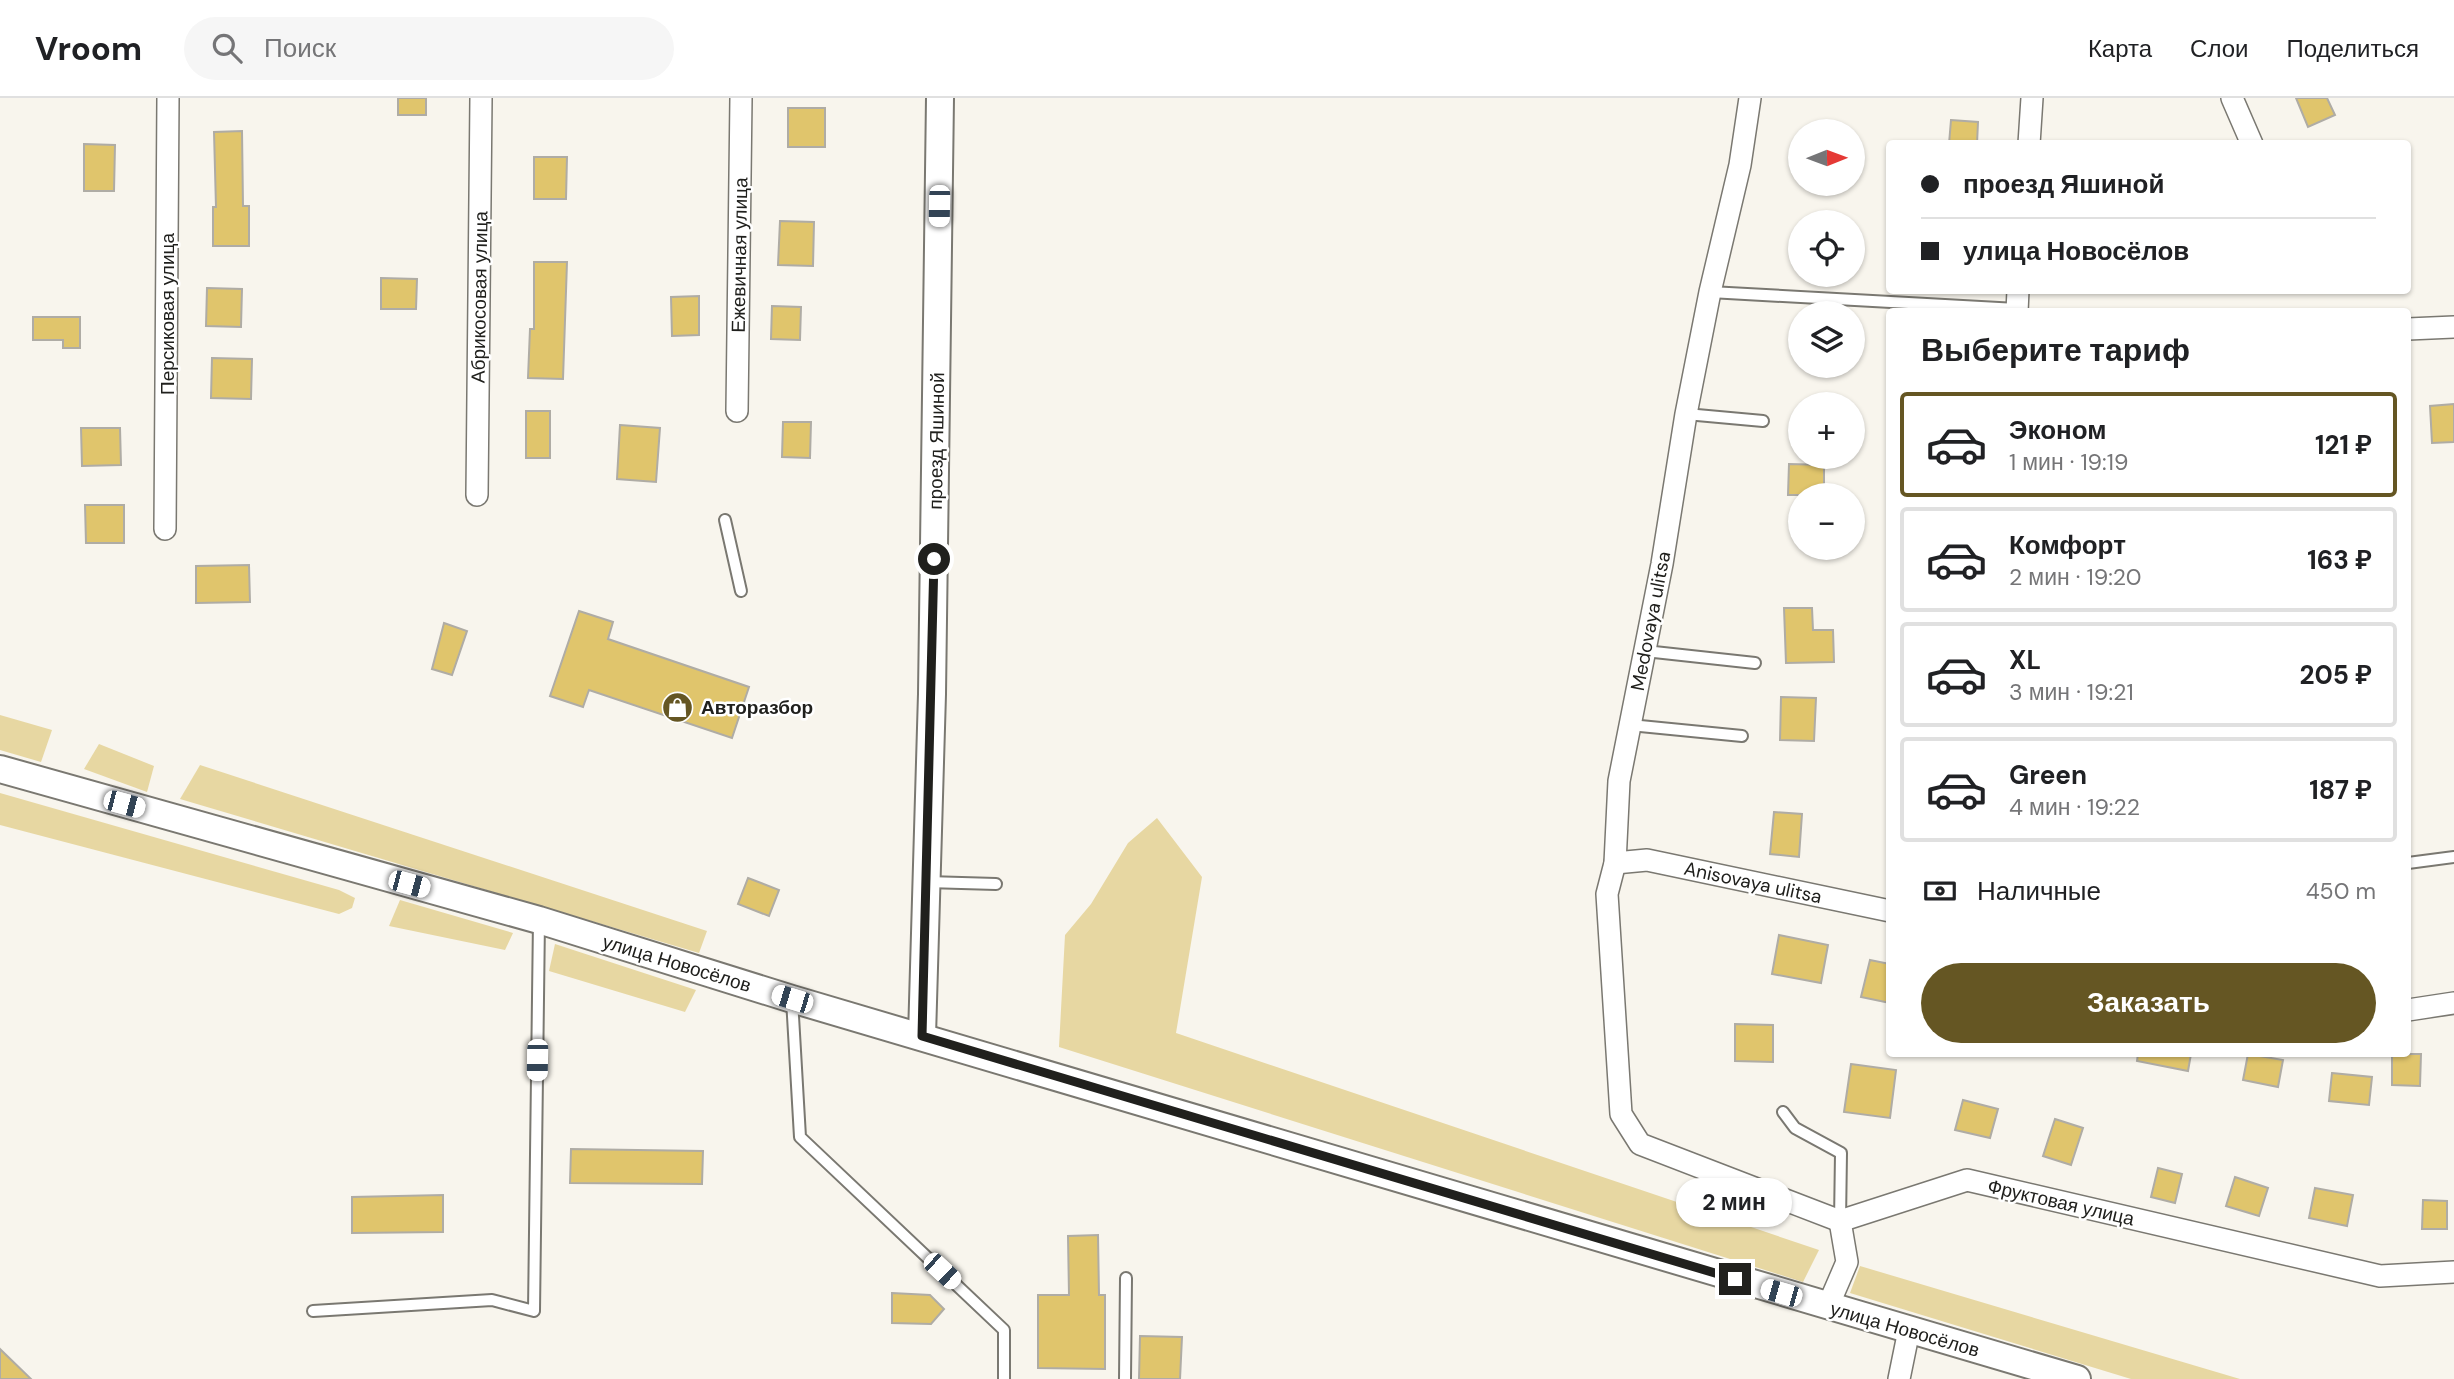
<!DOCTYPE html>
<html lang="ru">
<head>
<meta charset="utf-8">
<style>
	:root { --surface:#fff; --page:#f6f6f6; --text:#202124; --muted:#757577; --line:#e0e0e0; --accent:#655623 }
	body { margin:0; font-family:"DM Sans",sans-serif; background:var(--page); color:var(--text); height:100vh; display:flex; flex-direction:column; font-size:26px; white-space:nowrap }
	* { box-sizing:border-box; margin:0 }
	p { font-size:23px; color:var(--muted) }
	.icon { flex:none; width:38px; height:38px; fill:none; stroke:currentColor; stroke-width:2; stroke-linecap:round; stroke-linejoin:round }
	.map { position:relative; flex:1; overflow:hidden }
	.side { position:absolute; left:1886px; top:210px; width:525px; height:749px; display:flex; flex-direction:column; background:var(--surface); border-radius:7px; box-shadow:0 2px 5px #0004 }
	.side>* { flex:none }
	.banner { position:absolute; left:1886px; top:42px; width:525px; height:154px; border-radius:7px; box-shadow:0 2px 5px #0004; display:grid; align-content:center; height:154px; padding:0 35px; background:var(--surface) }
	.needle { width:46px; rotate:89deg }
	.tools { position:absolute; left:1788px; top:21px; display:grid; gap:14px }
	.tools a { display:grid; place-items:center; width:77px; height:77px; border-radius:50%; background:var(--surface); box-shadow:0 2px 5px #0004; font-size:35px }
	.end { position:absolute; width:32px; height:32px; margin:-16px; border:9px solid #20201d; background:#fff; box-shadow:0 0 0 4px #fff }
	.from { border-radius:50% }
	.bubble { position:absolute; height:49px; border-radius:24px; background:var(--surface); box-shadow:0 2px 5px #0004; font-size:23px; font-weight:700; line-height:49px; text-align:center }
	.car { position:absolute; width:21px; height:42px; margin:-21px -10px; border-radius:9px; box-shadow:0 0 5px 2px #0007; background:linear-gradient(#fff 24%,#345 0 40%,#fff 0 76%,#345 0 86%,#fff 0) }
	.banner b { display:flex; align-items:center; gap:24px; height:66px; font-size:26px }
	.banner b+b { border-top:2px solid var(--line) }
	.banner i { width:18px; height:18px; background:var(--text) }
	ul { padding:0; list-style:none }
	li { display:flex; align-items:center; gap:21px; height:105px; margin:0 14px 10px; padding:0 21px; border:4px solid var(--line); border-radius:7px }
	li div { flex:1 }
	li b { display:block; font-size:26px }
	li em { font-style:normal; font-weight:700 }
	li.current { border-color:var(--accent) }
	li>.icon { width:63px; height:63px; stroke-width:1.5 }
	h2 { padding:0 35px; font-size:32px; line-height:84px }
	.pay { display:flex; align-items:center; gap:18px; height:77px; padding:0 35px; font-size:26px }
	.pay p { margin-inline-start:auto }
	.button { display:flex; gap:14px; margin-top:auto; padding:14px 35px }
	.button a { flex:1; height:80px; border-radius:42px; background:var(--accent); color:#fff; font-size:28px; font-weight:700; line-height:80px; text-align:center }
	header { display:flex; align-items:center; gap:42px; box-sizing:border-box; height:98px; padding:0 35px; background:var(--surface); border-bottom:2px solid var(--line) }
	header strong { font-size:33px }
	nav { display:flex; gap:38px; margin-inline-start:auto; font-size:24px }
	.search { width:490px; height:63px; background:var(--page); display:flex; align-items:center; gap:18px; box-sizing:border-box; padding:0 24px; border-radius:38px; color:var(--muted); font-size:26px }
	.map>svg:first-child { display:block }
	.green { fill:#e7d7a2 }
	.building { fill:#e0c56c; stroke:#afaca5; stroke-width:2 }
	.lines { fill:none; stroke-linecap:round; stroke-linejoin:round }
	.service-casing { stroke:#7a7871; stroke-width:14 }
	.minor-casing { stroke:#7a7871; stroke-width:24 }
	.tertiary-casing { stroke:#7a7871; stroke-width:30 }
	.service { stroke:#fff; stroke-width:10 }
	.minor { stroke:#fff; stroke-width:21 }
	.tertiary { stroke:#fff; stroke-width:26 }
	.route { stroke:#20201d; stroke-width:9 }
	.labels { text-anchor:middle; stroke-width:5; stroke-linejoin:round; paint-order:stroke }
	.street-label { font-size:19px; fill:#20201d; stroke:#fff }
	.poi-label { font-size:19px; font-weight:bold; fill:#20201d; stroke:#fff; text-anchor:start }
</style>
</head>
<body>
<header>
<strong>Vroom</strong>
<div class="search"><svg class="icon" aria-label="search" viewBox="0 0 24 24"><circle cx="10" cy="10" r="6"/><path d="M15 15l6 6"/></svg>Поиск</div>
<nav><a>Карта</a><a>Слои</a><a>Поделиться</a></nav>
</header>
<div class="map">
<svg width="2454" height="1281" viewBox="0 0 2454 1281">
	<rect width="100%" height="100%" fill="#f8f5ed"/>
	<!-- green -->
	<g class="green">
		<path d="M0,617L52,632L41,664L0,652Z"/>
		<path d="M99,646L154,668L147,694L84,671Z"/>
		<path d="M200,667L707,833L699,855L180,701Z"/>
		<path d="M0,695L339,792L355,800L352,810L339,816L0,727Z"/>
		<path d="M1157,720L1202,779L1176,935L1819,1152L1803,1184L1059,949L1065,837L1091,806L1128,745Z"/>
		<path d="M400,802L513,835L505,852L389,828Z"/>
		<path d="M555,846L696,892L685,914L549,873Z"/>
		<path d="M1860,1168L2240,1281H2131L1850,1195Z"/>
	</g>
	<!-- building -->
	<g class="building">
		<rect x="398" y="0" width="28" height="17"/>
		<path d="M2296,0H2327L2335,17L2308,29Z"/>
		<rect x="788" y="10" width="37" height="39"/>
		<path d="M1951,22L1978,24L1977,46H1949Z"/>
		<path d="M242,33L243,108H249V148H213V109H216L214,34Z"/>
		<path d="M84,46L115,47L114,93H84Z"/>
		<path d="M534,59H567L566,101H534Z"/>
		<path d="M780,123L814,124L813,168L778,167Z"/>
		<path d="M534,164H567L563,281L528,280L530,231H534Z"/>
		<path d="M381,180L417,181L416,211H381Z"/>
		<path d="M207,190L242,191L241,229L206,228Z"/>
		<path d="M699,198V237L672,238L671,199Z"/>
		<path d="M772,208L801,209L800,242L771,241Z"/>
		<path d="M33,219H80V250H63V242H33Z"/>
		<path d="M212,260L252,261L251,301L211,300Z"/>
		<path d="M2454,306V344L2432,345L2430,308Z"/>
		<rect x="526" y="313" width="24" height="47"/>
		<path d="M783,324H811L810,360L782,359Z"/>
		<path d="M620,327L660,330L656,384L617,381Z"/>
		<path d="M81,330H120L121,367L82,368Z"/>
		<path d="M1789,366L1824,367V397H1788Z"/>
		<path d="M85,407H124V445H86Z"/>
		<path d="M249,467L250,504L196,505V468Z"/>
		<path d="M1784,510H1812L1813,532H1833L1834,564L1786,565Z"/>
		<path d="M579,513L613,524L608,541L749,589L732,640L589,592L583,609L550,598Z"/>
		<path d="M444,525L467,533L452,577L432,571Z"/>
		<path d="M1781,599L1816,600L1814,643L1780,642Z"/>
		<path d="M1774,714L1802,716L1799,759L1770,756Z"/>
		<path d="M748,780L779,792L769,818L738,806Z"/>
		<path d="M1779,837L1828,847L1821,885L1772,876Z"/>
		<path d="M1870,862L1890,866V905L1861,899Z"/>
		<path d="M1735,926L1773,927V964L1735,963Z"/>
		<path d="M2138,956H2191L2188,973L2137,963Z"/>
		<path d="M2248,956L2283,962L2278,989L2243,982Z"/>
		<path d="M2392,956H2421L2420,988L2392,987Z"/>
		<path d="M1851,966L1896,972L1890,1020L1844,1014Z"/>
		<path d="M2332,975L2372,979L2369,1007L2329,1003Z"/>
		<path d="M1963,1002L1998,1011L1990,1040L1955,1032Z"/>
		<path d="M2055,1021L2083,1030L2071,1067L2043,1058Z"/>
		<path d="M571,1051L703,1053L702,1086L570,1085Z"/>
		<path d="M2158,1070L2182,1076L2175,1105L2151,1099Z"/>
		<path d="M2235,1079L2268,1090L2259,1118L2226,1108Z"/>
		<path d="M2315,1090L2353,1097L2347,1128L2309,1120Z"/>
		<path d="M443,1097V1134L352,1135V1099Z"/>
		<path d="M2423,1102L2447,1103V1131H2422Z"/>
		<path d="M1098,1137L1099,1197H1105V1271L1038,1270V1197H1069L1068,1138Z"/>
		<path d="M892,1195L930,1197L944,1211L931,1226L892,1225Z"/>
		<path d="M1140,1238L1182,1239L1180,1281H1139Z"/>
		<path d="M0,1251L31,1281H0Z"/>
	</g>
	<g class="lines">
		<defs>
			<g id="service">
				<path d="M1710,194L2017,211"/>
				<path d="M1686,316L1763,323"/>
				<path d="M725,422L741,493"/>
				<path d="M1645,553L1755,565"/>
				<path d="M1630,627L1742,638"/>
				<path d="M2408,765L2454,759"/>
				<path d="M927,784L996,786"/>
				<path d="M792,901L800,1039L1004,1232V1281"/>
				<path d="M1783,1014L1795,1030L1841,1055L1840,1123"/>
				<path d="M313,1213L492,1202L534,1213L539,822"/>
				<path d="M1125,1281L1126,1180"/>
			</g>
			<g id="minor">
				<path d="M1750,0L1740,67L1710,194L1686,316L1662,466L1619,683L1615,765L1607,796L1621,1016L1640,1046L1840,1123L1967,1082L2380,1178L2454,1174"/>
				<path d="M2232,0L2252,46"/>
				<path d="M2029,46L2032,0"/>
				<path d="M2017,214L2018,192"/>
				<path d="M2408,231L2454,229"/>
				<path d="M737,313L741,0"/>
				<path d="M477,397L481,0"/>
				<path d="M165,431L168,0"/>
				<path d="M1615,765L1647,762L1890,813"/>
				<path d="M2408,912L2454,905"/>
				<path d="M1828,1208L1847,1164L1840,1123"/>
				<path d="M1899,1281L1909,1232"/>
			</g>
			<g id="tertiary">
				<path d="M0,671L539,822L792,901L2077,1281"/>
				<path d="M922,938L932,596L940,0"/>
			</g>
		</defs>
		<!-- service casing -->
		<use href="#service" class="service-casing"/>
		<!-- minor casing -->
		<use href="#minor" class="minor-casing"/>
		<!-- tertiary casing -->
		<use href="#tertiary" class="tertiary-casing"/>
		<!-- service -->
		<use href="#service" class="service"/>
		<!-- minor -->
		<use href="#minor" class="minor"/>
		<!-- tertiary -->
		<use href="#tertiary" class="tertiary"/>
	</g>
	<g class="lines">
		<!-- route -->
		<path class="route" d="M934,461L922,938L1735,1181"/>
	</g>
	<!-- icons -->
	<defs>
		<symbol id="shop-disc" viewBox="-11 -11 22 22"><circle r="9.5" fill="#655623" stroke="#fff"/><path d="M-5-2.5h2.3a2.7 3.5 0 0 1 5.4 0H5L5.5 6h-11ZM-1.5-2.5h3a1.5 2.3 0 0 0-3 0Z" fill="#fff"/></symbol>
	</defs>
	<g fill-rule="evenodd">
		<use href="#shop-disc" x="660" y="592" width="35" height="35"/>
	</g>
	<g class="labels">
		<!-- street labels -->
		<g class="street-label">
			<text transform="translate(739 157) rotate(-89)" y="7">Ежевичная улица</text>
			<text transform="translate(479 199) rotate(-89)" y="7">Абрикосовая улица</text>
			<text transform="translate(167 216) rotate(-90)" y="7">Персиковая улица</text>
			<text transform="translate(936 343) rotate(-89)" y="7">проезд Яшиной</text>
			<text transform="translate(1650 523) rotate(-79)" y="7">Medovaya ulitsa</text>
			<text transform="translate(1753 784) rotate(12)" y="7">Anisovaya ulitsa</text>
			<text transform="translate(677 865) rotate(17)" y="7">улица Новосёлов</text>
			<text transform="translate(2061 1104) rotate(13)" y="7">Фруктовая улица</text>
			<text transform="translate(1905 1231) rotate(16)" y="7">улица Новосёлов</text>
		</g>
		<!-- poi labels -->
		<g class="poi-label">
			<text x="701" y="616">Авторазбор</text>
		</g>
	</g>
</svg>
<div class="tools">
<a><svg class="needle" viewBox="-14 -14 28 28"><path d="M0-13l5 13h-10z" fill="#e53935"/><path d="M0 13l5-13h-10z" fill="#757577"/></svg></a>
<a><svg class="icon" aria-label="locate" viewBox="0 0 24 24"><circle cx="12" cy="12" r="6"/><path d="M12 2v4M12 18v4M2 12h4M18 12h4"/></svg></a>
<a><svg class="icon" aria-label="layers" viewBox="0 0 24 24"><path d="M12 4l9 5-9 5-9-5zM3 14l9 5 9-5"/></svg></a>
<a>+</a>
<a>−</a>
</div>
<i class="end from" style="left:934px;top:461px"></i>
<i class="end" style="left:1735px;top:1181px"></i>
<div class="bubble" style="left:1676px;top:1080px;width:116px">2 мин</div>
<i class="car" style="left:939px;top:108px;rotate:181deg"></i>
<i class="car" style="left:124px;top:706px;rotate:105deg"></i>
<i class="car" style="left:409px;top:786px;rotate:105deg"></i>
<i class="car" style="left:792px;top:901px;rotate:287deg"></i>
<i class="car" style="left:537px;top:962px;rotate:181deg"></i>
<i class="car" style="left:942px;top:1173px;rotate:133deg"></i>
<i class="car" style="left:1781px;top:1195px;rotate:286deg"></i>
<div class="banner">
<b><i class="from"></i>проезд Яшиной</b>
<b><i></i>улица Новосёлов</b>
</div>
<section class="side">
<h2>Выберите тариф</h2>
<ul>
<li class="current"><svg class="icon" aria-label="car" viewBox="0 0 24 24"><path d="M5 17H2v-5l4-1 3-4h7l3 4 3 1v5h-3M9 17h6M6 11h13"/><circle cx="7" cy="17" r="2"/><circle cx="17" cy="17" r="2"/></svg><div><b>Эконом</b><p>1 мин · 19:19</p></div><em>121 ₽</em></li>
<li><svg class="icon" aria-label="car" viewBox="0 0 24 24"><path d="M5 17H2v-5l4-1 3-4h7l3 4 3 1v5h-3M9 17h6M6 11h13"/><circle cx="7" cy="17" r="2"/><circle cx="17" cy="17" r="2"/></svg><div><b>Комфорт</b><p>2 мин · 19:20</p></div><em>163 ₽</em></li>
<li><svg class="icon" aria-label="car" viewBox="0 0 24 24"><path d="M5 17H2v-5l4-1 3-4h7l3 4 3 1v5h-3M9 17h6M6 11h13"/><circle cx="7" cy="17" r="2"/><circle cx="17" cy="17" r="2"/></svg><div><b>XL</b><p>3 мин · 19:21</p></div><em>205 ₽</em></li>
<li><svg class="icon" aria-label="car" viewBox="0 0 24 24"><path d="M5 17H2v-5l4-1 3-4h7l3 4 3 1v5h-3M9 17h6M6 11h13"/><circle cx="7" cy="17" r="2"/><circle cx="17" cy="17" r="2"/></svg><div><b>Green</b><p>4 мин · 19:22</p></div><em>187 ₽</em></li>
</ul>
<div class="pay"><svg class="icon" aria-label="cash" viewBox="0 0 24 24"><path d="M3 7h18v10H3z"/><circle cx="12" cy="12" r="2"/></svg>Наличные<p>450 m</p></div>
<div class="button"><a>Заказать</a></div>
</section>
</div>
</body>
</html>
